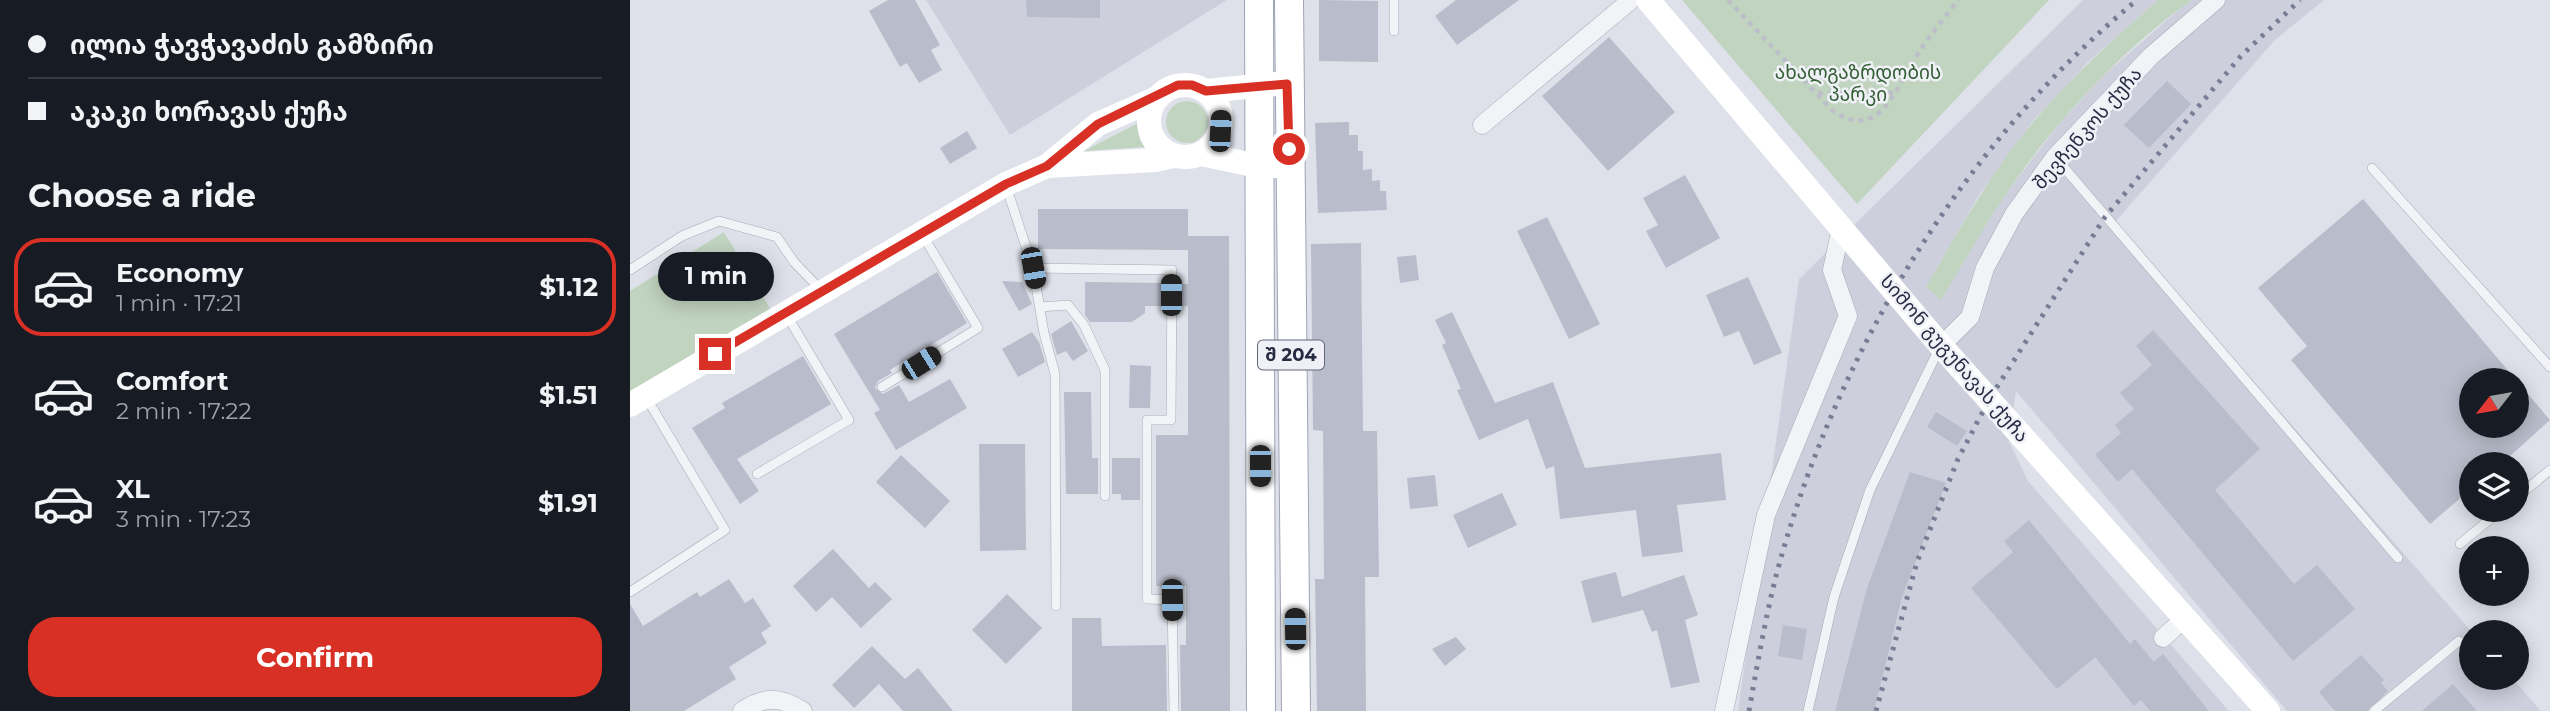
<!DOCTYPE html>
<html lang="en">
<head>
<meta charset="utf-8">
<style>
	:root { --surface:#171b24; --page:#242831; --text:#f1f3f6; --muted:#9ea1a6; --line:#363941; --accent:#d93025 }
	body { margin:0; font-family:Montserrat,"Noto Sans Georgian",sans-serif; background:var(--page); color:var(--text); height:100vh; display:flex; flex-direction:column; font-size:26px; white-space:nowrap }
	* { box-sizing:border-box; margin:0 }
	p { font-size:23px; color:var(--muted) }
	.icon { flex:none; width:38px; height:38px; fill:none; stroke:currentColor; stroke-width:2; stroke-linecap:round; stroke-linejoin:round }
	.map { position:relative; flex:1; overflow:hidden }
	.drawer { display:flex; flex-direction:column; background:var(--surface); width:630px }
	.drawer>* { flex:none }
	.guide { display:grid; align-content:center; height:154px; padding:0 28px; background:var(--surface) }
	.needle { width:46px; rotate:239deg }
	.controls { position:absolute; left:1829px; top:368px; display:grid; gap:14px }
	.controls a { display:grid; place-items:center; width:70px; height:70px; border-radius:50%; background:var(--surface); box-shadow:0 4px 18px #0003; font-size:35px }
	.end { position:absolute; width:32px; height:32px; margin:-16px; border:9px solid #d93025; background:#fff; box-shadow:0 0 0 4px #fff }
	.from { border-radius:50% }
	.bubble { position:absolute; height:49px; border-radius:24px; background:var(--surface); box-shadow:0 4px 18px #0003; font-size:23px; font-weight:700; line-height:49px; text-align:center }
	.car { position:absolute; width:21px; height:42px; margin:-21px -10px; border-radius:9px; box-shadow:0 0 5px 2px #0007; background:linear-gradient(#222 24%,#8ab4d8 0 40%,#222 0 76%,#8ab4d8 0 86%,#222 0) }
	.guide b { display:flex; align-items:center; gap:24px; height:66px; font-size:26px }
	.guide b+b { border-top:2px solid var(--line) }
	.guide i { width:18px; height:18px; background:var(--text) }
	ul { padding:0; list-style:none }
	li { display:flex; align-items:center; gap:21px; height:98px; margin:0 14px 10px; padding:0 14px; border:4px solid transparent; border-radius:28px }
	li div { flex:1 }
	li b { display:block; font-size:26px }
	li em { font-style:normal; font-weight:700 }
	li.current { border-color:var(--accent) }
	li>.icon { width:63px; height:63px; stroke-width:1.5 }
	h2 { padding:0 28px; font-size:32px; line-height:84px }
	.button { display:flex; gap:14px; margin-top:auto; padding:14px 28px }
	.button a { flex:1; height:80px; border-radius:28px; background:var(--accent); color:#fff; font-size:28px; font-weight:700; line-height:80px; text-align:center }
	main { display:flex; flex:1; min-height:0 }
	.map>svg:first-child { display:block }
	.built { fill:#cdd0dc }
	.green { fill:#c1d4c0 }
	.building { fill:#b9bcca }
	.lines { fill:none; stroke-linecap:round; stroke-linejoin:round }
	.lane-casing { stroke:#a4a7b4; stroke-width:10 }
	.street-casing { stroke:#a4a7b4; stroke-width:19 }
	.primary-casing { stroke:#9ea3b6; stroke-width:30 }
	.path { stroke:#bdbfc8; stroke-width:4.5; stroke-dasharray:5 5; stroke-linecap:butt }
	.lane { stroke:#f2f3f7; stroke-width:9 }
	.street { stroke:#f2f3f7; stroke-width:18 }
	.secondary { stroke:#fff; stroke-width:24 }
	.primary { stroke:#fff; stroke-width:28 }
	.rail { stroke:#777d94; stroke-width:5; stroke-dasharray:3.5 7; stroke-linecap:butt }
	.route { stroke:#d93025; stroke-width:9 }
	.labels { text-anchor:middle; stroke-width:5; stroke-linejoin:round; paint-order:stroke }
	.shield { fill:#eff1f7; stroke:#636678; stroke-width:2 }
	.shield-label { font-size:18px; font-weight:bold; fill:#272b42 }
	.park-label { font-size:19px; fill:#335f33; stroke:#eff1f7 }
	.street-label { font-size:19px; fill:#272b42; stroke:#eff1f7 }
</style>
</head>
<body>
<main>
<section class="drawer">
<div class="guide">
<b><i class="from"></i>ილია ჭავჭავაძის გამზირი</b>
<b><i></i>აკაკი ხორავას ქუჩა</b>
</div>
<h2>Choose a ride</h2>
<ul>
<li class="current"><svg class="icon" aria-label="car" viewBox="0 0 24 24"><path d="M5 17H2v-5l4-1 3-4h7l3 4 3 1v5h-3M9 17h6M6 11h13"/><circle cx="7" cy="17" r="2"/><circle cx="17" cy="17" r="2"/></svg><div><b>Economy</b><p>1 min · 17:21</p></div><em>$1.12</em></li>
<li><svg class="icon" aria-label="car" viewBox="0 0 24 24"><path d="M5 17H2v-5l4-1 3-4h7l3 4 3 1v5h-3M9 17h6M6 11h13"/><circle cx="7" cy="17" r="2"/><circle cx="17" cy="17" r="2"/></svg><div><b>Comfort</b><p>2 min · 17:22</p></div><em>$1.51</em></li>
<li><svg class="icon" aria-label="car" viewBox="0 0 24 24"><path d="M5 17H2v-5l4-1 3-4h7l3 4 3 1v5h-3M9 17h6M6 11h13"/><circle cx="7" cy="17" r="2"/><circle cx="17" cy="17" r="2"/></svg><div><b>XL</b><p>3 min · 17:23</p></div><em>$1.91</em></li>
</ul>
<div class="button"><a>Confirm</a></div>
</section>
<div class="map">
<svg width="1920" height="711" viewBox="0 0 1920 711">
	<rect width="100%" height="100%" fill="#dfe1ea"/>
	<!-- built -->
	<g class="built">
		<path d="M296,0H597L380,135Z"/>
		<path d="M1453,0H1528L1459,61L1403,121L1349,195L1296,287L1375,195L1429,124L1473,76L1554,5L1562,0H1694L1645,40L1485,222L1842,632L1841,677H1881L1911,711H1657L1386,391L1379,441L1398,481L1599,711H1108L1169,279Z"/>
	</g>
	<!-- green -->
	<g class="green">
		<path d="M1052,0H1419L1227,204Z"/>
		<path d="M1528,0H1562C1493,48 1421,126 1375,196C1352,229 1332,266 1311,300L1296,287C1329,230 1361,171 1405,120C1442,76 1485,38 1528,0Z"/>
		<circle cx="557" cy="122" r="21"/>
		<path d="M508,123L510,140L515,147L454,151Z"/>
		<path d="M94,232L141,310L0,404V291Z"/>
	</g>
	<!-- building -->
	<g class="building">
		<path d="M258,0H285L310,45L301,50L312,70L289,83L277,63L270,67L239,11Z"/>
		<path d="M396,0H470V18L397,17Z"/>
		<path d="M689,0L748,1V62L689,61Z"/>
		<path d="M826,0H889L827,45L805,16Z"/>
		<path d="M979,37L1045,112L978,171L912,96Z"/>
		<path d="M1537,81L1561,104L1519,148L1494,125Z"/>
		<path d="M719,122V135H728V151H733V170L742,169V181L750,180V191H756L757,210L688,213L685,123Z"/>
		<path d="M337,131L347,148L320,164L310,148Z"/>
		<path d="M1055,175L1090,238L1036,268L1016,231L1028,225L1013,198Z"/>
		<path d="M1733,199L1886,380H1841V425H1886V380L1920,420L1871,464H1841V489L1800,524L1661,360L1677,346L1628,288Z"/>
		<path d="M408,209H558V250L408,249Z"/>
		<path d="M917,217L970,324L939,339L887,231Z"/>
		<path d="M558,236H599L600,711H551L550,645H556V586H526V435H558V306H549V284H558Z"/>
		<path d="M731,243L733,431H747L749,577H735L736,711H687L685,579H694L693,431L683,430L681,244Z"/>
		<path d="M786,255L789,280L770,283L767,257Z"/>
		<path d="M307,272L337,323L260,370L262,373L248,381L245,388L253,394L269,385L279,402L320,379L337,408L266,450L244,413L250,410L204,334Z"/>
		<path d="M1118,277L1152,353L1124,365L1109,331L1094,337L1076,295Z"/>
		<path d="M372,281L392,282L402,304L389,311Z"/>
		<path d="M455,282L535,283V306H515V313L502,322H460L455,315Z"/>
		<path d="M822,312L865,403L923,382L955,468L1091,453L1096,500L1047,505L1053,552L1012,557L1006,510L930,519L924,466L916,469L898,419L849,440L827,390L831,389L812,345L816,343L805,320Z"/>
		<path d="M441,321L458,351L443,361L436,351L427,355L421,334Z"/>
		<path d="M1523,330L1630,449L1585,490L1664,584L1687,565L1725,609L1663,661L1502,469L1488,482L1465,455L1491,433L1485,425L1504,409L1490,393L1522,365L1506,346Z"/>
		<path d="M402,332L409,342L415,362L388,377L372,349Z"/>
		<path d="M173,356L201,404L107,459L129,491L110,504L62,428L95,408L92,403Z"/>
		<path d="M500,365L521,366L520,408H499Z"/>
		<path d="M434,392H461L462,458H468V494H436Z"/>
		<path d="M1306,412L1337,431L1327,446L1297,427Z"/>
		<path d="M349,444H395L396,550L350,551Z"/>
		<path d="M271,455L320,501L295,528L246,482Z"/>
		<path d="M482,458H510V500H491V494H482Z"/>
		<path d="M1280,472L1316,483L1272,597L1244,711H1205L1237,588Z"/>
		<path d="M805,475L808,506L780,509L777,478Z"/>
		<path d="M872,493L887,525L838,548L823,515Z"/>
		<path d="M1399,520L1500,644L1505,639L1524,662L1533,654L1579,711H1520L1511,700L1504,706L1465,657L1427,689L1341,588L1383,552L1374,541Z"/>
		<path d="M203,549L239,588L245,582L262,599L231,628L202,597L186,612L163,586Z"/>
		<path d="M986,572L992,597L1054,575L1068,615L1055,620L1070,682L1041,688L1027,630L1022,632L1013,610L962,623L951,581Z"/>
		<path d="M99,579L115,603L123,598L141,626L131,633L137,643L99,667L106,679L54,711H0V604L13,626L67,592L70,597Z"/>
		<path d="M377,594L412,628L376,664L342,630Z"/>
		<path d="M442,618H471L472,646L536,645L537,711H442Z"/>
		<path d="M1153,625L1177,629L1172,660L1148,656Z"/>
		<path d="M826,637L836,649L815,666L802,649Z"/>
		<path d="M242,646L275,679L288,668L323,711H273L249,684L224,708L202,685Z"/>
		<path d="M1731,655L1754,680L1751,683L1758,691L1737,711H1705L1689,692Z"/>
		<path d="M1823,684L1847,711H1792Z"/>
	</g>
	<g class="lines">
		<defs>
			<g id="lane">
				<path d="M764,0V31"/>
				<path d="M1425,157L1768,558"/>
				<path d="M1742,168L1920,367"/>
				<path d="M376,186L403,268L542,270L541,420H517V599L542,600L544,711"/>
				<path d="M403,268L414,333L425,374L426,606"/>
				<path d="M0,270L52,236L89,221L147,237L164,262L190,289"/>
				<path d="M410,307L438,305L454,325L475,370V496"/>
				<path d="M252,387L348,328L292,234"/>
				<path d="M127,474L219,420L156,314"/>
				<path d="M1886,498L1920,470"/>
				<path d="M1830,544L1872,509"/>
				<path d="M0,592L95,530L16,397"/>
				<path d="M1178,711L1204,597L1240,490L1309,349"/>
				<path d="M1744,711L1829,641"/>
			</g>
			<g id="street">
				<path d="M852,125L1001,0"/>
				<path d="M1311,346L1340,317L1355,268L1384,214L1425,157L1521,56L1586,0"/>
				<path d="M1533,638L1556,617"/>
				<path d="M112,711C134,696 150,696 173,711"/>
				<path d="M1094,711L1136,515L1218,316L1202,270L1211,228"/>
			</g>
			<g id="primary">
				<path d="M629,0L631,711"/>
				<path d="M659,0L666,711"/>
			</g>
		</defs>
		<!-- lane casing -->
		<use href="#lane" class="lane-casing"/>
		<!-- street casing -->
		<use href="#street" class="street-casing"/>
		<!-- primary casing -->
		<use href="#primary" class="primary-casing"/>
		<!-- path -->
		<g class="path">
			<path d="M1098,0L1202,110C1249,143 1265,90 1286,57C1298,37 1314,19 1328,0"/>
			<path d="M1188,93H1265"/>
		</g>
		<!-- lane -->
		<use href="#lane" class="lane"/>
		<!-- street -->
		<use href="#street" class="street"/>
		<!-- secondary -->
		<g class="secondary">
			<path d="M1018,0L1311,346L1638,711"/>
			<circle cx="555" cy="121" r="36"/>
			<path d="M576,91L646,84"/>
			<path d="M571,154L628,166H659"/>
			<path d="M417,166L525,160L544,156"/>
			<path d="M0,405L376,184L417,166L468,124L527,98"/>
		</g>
		<!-- primary -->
		<use href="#primary" class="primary"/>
		<!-- rail -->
		<g class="rail">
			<path d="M1119,711C1127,666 1135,620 1146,576C1204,357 1331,145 1507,0"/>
			<path d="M1246,711L1287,562L1328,459L1360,398L1475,217L1611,56L1670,0"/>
		</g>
	</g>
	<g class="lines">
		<!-- route -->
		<path class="route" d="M85,354L376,184L417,166L468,124L548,85H562L576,91L657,84L659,149"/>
	</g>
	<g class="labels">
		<!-- shield labels -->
		<rect class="shield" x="628" y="340.5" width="66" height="29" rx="5"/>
		<g class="shield-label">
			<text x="661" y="361">შ 204</text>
		</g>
		<!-- park labels -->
		<g class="park-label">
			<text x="1228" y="79">ახალგაზრდობის<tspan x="1228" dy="22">პარკი</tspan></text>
		</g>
		<!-- street labels -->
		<g class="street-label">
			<text transform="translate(1457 128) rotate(-49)" y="7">შევჩენკოს ქუჩა</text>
			<text transform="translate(1325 358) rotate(49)" y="7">სიმონ გუგუნავას ქუჩა</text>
		</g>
	</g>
</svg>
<div class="controls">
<a><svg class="needle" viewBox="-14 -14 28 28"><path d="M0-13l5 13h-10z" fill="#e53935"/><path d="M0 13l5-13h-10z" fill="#9ea1a6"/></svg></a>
<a><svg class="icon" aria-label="layers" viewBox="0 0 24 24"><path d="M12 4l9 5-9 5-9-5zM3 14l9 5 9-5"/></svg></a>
<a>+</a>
<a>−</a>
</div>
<i class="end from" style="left:659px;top:149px"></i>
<i class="end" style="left:85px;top:354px"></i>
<div class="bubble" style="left:28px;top:252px;width:116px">1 min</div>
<i class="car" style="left:590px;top:131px;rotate:3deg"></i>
<i class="car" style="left:403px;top:268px;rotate:170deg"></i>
<i class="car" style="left:541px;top:295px;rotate:0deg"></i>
<i class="car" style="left:291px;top:363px;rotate:58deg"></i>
<i class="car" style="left:630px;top:466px;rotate:180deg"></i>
<i class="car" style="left:542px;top:600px;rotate:179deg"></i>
<i class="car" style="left:665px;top:629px;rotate:359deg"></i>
</div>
</main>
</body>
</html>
